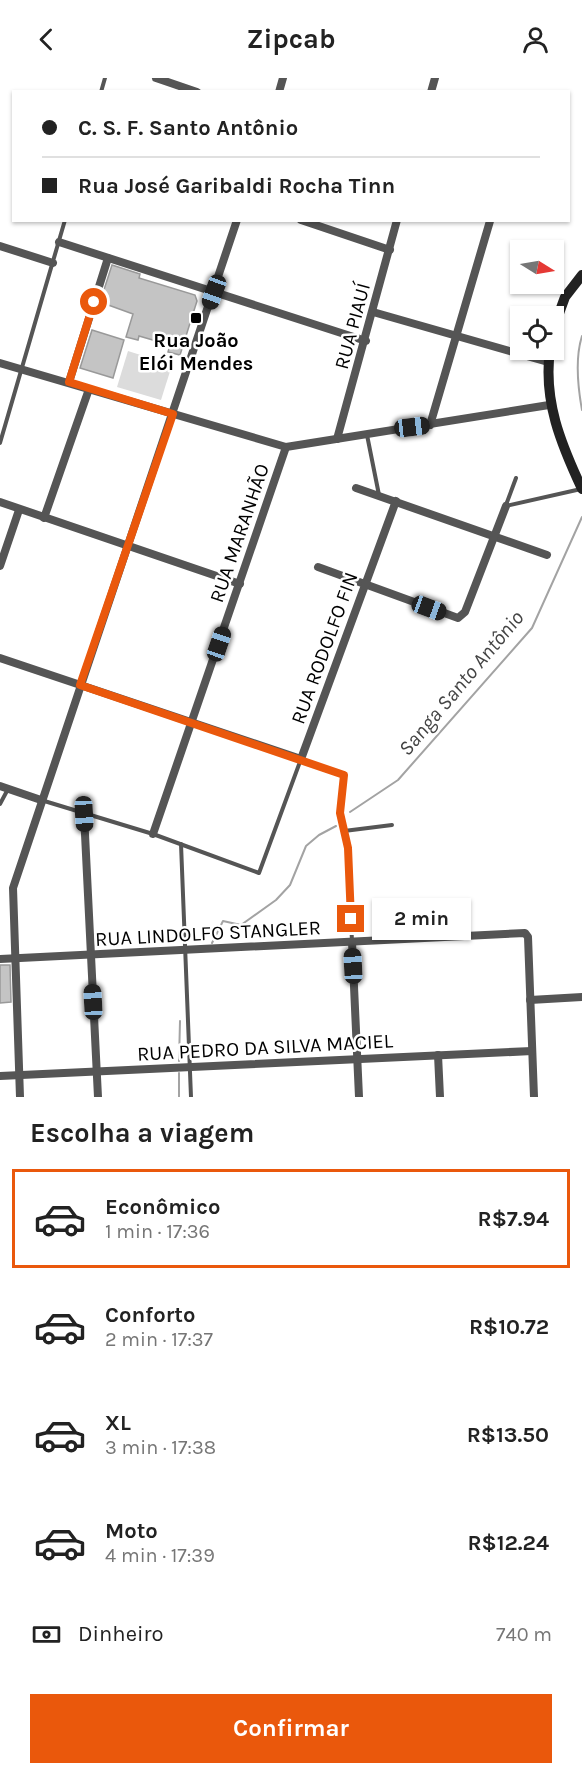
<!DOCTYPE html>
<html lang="pt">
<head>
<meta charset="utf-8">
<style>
	:root { --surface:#fff; --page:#f2f2f2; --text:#222; --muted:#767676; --line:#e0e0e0; --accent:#ea580c }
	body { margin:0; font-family:Karla,sans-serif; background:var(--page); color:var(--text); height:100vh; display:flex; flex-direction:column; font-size:22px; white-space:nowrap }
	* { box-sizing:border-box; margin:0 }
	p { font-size:20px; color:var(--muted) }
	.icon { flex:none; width:33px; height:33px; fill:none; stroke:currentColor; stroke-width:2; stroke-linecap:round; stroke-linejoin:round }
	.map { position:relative; height:1019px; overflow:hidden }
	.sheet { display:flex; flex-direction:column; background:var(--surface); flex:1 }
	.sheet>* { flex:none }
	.guide { position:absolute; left:12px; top:12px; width:558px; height:132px; border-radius:0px; box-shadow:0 2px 4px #0004; display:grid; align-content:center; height:132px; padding:0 30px; background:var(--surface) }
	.needle { width:39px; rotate:101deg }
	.tools { position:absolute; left:510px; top:162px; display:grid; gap:12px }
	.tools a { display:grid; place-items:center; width:54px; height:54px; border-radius:0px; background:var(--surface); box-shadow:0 2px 4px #0004; font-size:30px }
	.end { position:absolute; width:27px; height:27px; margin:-14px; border:8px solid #ea580c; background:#fff; box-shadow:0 0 0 3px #fff }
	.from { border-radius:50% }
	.bubble { position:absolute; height:42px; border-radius:0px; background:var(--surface); box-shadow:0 2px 4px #0004; font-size:20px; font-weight:700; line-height:42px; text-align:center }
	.car { position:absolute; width:18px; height:36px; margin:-18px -9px; border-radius:8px; box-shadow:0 0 4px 2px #0007; background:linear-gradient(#222 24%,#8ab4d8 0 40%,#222 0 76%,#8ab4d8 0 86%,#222 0) }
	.guide b { display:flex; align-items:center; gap:21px; height:57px; font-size:22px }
	.guide b+b { border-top:2px solid var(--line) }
	.guide i { width:15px; height:15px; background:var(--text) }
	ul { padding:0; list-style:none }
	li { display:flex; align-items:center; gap:18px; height:99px; margin:0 12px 9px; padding:0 18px; border:3px solid transparent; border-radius:0px }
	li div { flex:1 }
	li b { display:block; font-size:22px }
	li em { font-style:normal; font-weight:700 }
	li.on { border-color:var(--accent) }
	li>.icon { width:54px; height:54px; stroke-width:1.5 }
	h2 { padding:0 30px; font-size:27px; line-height:72px }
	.pay { display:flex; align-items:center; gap:15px; height:66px; padding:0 30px; font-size:22px }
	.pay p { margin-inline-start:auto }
	.primary-button { display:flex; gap:12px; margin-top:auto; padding:12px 30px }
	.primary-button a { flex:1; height:69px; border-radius:0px; background:var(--accent); color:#fff; font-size:24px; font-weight:700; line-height:69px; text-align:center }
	header { display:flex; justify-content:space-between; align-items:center; height:78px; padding:0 30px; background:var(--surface); font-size:27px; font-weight:700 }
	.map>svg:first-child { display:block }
	.green { fill:#dcdcdc }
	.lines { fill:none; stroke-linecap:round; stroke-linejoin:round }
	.stream { stroke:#a3a3a3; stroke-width:2 }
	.building { fill:#c4c4c4; stroke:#999; stroke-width:1.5 }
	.lane { stroke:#555; stroke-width:4 }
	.street { stroke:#555; stroke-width:8 }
	.secondary { stroke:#222; stroke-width:10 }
	.route { stroke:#ea580c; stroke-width:8 }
	.poi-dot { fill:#000; stroke:#fff; stroke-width:2 }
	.labels { text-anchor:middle; stroke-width:5; stroke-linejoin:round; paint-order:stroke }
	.street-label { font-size:20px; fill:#000; stroke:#fff }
	.poi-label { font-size:20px; font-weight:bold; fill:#000; stroke:#fff }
	.water-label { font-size:21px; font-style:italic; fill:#444; stroke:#fff }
</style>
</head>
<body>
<header><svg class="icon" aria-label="back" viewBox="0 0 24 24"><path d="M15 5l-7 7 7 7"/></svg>Zipcab<svg class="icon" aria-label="person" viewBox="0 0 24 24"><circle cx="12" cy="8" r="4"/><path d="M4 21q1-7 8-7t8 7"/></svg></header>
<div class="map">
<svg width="582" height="1019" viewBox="0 0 582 1019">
	<rect width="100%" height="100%" fill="#fff"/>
	<!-- green -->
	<path class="green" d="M128,273L172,287L161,322L117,309Z"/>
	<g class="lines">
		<!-- stream -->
		<g class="stream">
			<path d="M582,258C575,280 578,310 582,332"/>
			<path d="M350,734L398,702L532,550L582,439"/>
			<path d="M212,865L223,843L241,847L276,822L290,807L306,768L319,757L336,748"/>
			<path d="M179,983L180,943"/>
			<path d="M179,995V1019"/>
		</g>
	</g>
	<!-- building -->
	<g class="building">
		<path d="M112,187L140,196L139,200L195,217L197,223L180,277L168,274L170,267L139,258L138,262L126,259L133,236L100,224Z"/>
		<path d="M92,252L124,262L113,300L80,290Z"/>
		<path d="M0,887H10L11,924L0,925Z"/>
	</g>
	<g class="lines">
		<!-- lane -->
		<g class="lane">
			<path d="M101,14L105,0"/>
			<path d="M367,357L379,417"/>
			<path d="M0,365L65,142"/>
			<path d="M506,427L516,400"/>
			<path d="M506,428L581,411"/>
			<path d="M41,722L153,756L259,795L301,681L344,697L340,735L348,770L352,864"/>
			<path d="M0,726L8,711"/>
			<path d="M344,753L392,747"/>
			<path d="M181,766L191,1019"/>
		</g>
		<!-- street -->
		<g class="street">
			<path d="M156,0L197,14"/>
			<path d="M279,14L283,0"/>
			<path d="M431,14L435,0"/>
			<path d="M301,142L390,172"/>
			<path d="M59,164L366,263"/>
			<path d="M0,168L53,185"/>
			<path d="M373,234L548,284"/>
			<path d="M0,285L286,369L549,327"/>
			<path d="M69,304L108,180"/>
			<path d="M430,347L490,143"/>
			<path d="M337,361L397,142"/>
			<path d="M356,410L547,477"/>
			<path d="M0,424L240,506"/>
			<path d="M44,440L89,311"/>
			<path d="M0,488L19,432"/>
			<path d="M318,489L458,540L465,534L506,428"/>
			<path d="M0,580L301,681L396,423"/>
			<path d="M0,708L41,722"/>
			<path d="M84,736L98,1019"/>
			<path d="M153,756L286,369"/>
			<path d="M352,864L359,1019"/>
			<path d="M0,881L525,855L528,859L534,1019"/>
			<path d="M530,922L582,919"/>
			<path d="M438,977L440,1019"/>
			<path d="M0,998L532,973"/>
			<path d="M20,1019L13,810L237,142"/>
		</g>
		<!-- secondary -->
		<g class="secondary">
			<path d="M554,249L565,219L582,197"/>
			<path d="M550,272C543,323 561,366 582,411"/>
		</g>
	</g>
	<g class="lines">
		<!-- route -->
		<path class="route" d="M94,224L69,304L173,336L80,607L344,697L340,735L348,770L351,841"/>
	</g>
	<!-- markers -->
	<rect class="poi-dot" x="190" y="234" width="12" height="12" rx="3"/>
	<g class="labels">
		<!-- street labels -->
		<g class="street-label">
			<text transform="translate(352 248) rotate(-75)" y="7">RUA PIAUÍ</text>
			<text transform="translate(239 455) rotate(-71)" y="7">RUA MARANHÃO</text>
			<text transform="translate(324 570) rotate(-70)" y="7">RUA RODOLFO FIN</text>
			<text transform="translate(208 855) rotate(-3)" y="7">RUA LINDOLFO STANGLER</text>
			<text transform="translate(265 969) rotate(-3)" y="7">RUA PEDRO DA SILVA MACIEL</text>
		</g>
		<!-- poi labels -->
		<g class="poi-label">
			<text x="196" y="269">Rua João<tspan x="196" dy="23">Elói Mendes</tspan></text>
		</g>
		<!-- water labels -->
		<g class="water-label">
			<text transform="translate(461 605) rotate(-50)" y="7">Sanga Santo Antônio</text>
		</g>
	</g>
</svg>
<div class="tools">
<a><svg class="needle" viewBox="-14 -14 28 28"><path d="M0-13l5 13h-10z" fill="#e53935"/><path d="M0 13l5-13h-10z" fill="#767676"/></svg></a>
<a><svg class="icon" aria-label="locate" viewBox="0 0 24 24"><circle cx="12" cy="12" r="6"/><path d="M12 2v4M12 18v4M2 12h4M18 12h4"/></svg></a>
</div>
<i class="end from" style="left:94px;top:224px"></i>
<i class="end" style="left:351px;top:841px"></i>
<div class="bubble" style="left:372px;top:820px;width:99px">2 min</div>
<i class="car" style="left:214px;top:214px;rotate:200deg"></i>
<i class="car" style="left:412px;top:349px;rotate:83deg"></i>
<i class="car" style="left:429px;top:530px;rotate:110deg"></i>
<i class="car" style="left:219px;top:566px;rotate:19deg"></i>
<i class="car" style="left:84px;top:736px;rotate:177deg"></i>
<i class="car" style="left:353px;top:888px;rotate:357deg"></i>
<i class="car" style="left:93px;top:924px;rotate:357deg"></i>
<div class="guide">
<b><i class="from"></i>C. S. F. Santo Antônio</b>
<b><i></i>Rua José Garibaldi Rocha Tinn</b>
</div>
</div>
<section class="sheet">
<h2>Escolha a viagem</h2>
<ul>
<li class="on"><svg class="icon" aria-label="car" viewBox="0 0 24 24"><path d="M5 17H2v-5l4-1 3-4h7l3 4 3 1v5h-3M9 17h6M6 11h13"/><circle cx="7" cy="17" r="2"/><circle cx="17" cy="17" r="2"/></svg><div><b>Econômico</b><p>1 min · 17:36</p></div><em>R$7.94</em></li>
<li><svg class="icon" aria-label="car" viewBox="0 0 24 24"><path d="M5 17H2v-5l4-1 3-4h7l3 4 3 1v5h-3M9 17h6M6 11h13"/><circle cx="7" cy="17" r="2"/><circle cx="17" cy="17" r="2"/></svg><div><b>Conforto</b><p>2 min · 17:37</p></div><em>R$10.72</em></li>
<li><svg class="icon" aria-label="car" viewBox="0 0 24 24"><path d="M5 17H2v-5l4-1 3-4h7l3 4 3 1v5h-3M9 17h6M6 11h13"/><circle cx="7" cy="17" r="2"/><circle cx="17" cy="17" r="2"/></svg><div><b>XL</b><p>3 min · 17:38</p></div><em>R$13.50</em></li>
<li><svg class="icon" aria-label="car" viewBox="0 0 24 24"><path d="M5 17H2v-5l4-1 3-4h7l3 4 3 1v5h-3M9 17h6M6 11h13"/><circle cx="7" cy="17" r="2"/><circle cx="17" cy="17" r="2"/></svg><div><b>Moto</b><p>4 min · 17:39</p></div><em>R$12.24</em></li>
</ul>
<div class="pay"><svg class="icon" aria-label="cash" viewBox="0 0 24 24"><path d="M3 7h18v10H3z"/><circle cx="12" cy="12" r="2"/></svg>Dinheiro<p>740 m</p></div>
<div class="primary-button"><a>Confirmar</a></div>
</section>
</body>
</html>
